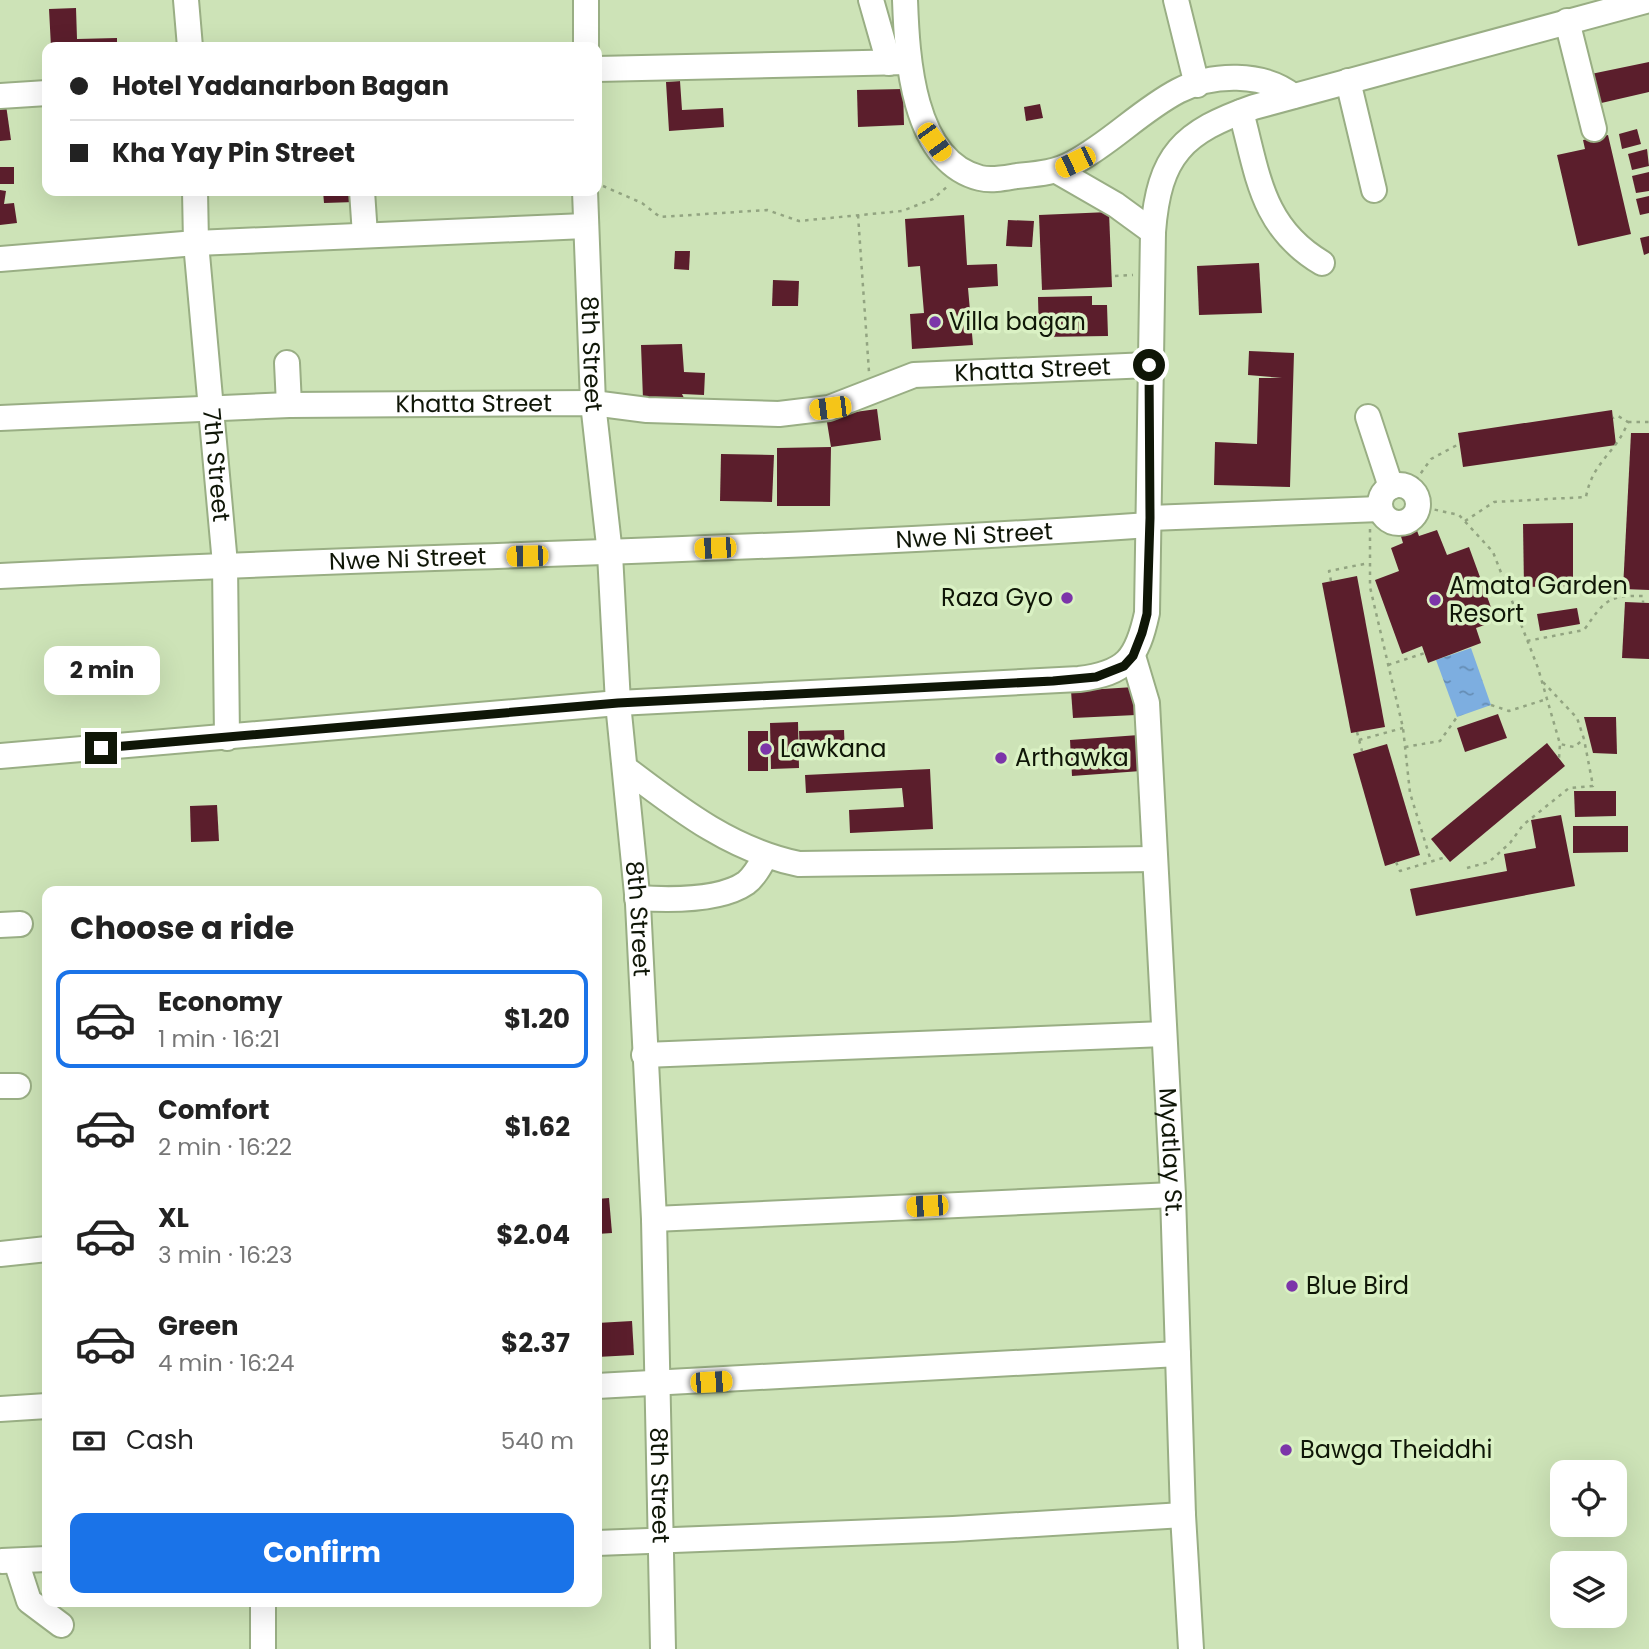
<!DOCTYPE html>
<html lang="en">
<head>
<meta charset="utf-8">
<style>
	:root { --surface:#fff; --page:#f6f6f6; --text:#222; --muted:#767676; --line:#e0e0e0; --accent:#1a73e8 }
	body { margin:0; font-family:Poppins,sans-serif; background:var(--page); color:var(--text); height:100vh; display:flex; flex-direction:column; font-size:26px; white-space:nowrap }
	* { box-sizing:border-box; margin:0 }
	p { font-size:23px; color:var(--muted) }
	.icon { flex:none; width:38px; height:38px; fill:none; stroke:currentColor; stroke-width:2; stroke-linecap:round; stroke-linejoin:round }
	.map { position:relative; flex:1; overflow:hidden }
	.sheet { position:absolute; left:42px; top:886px; width:560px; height:721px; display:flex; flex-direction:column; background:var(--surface); border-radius:14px; box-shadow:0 7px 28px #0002 }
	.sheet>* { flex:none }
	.banner { position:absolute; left:42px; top:42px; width:560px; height:154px; border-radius:14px; box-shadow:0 7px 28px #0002; display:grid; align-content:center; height:154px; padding:0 28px; background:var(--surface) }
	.fabs { position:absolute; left:1550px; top:1460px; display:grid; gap:14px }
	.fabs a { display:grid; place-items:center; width:77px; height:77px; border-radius:14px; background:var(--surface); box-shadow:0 7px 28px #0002; font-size:35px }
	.end { position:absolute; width:32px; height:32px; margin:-16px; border:9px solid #0f1607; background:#fff; box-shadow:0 0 0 4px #fff }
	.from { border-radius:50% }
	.bubble { position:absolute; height:49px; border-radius:14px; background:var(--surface); box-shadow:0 7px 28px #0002; font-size:23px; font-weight:700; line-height:49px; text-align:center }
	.car { position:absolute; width:21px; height:42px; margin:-21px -10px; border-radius:9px; box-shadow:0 0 5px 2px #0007; background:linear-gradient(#f5c518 24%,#345 0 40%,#f5c518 0 76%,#345 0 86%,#f5c518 0) }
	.banner b { display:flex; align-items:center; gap:24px; height:66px; font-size:26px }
	.banner b+b { border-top:2px solid var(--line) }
	.banner i { width:18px; height:18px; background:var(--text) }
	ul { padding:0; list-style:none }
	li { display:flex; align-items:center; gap:21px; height:98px; margin:0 14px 10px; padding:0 14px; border:4px solid transparent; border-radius:14px }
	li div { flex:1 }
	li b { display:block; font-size:26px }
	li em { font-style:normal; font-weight:700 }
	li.current { border-color:var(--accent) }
	li>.icon { width:63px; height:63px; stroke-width:1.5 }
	h2 { padding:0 28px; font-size:32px; line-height:84px }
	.pay { display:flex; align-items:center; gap:18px; height:77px; padding:0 28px; font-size:26px }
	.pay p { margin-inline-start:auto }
	.cta { display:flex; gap:14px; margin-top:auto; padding:14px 28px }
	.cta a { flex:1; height:80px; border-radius:14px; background:var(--accent); color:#fff; font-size:28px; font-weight:700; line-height:80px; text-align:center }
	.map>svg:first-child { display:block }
	.water { fill:url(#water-ripples) }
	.building { fill:#5b1e2c }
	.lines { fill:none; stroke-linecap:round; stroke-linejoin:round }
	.minor-casing { stroke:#99ae84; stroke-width:28 }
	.path { stroke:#92a481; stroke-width:2.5; stroke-dasharray:3.5 5; stroke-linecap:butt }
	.minor { stroke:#fff; stroke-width:24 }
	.route { stroke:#0f1607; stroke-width:9 }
	.poi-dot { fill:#7c35a9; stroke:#daf1c4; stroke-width:2.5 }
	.labels { text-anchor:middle; stroke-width:7; stroke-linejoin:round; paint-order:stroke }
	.poi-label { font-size:24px; fill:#0f1607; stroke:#daf1c4; text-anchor:start }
	.street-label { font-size:24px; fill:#0f1607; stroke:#daf1c4 }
</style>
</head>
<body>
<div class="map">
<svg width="1649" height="1649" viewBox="0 0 1649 1649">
	<defs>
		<pattern id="water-ripples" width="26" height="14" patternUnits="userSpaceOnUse" patternTransform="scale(1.75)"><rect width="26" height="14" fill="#7daee0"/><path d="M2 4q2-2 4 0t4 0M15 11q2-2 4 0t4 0" fill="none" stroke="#658db4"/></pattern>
	</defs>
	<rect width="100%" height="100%" fill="#cde3b7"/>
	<!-- water -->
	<path class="water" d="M1471,648L1491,705L1457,717L1436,660Z"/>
	<!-- building -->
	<g class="building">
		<path d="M76,8L77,39L117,38V47H51L49,9Z"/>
		<path d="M1649,62V92L1597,104L1591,74Z"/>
		<path d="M680,81L682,110L723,108L724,127L669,131L666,82Z"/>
		<path d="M903,89L904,125L858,127L857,90Z"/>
		<path d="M5,98L11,140L0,141V99Z"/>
		<path d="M1040,104L1043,118L1026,121L1024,107Z"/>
		<path d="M1637,129L1641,144L1622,149L1619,134Z"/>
		<path d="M1608,135L1631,234L1578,246L1557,155L1585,149L1583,140Z"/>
		<path d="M1647,149L1649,166L1632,170L1628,154Z"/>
		<rect x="0" y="167" width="14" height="17"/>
		<path d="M1649,172V191L1636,193L1632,176Z"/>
		<path d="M0,190L6,191L4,204L14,203L17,223L0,225Z"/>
		<path d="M323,191H354L355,202L324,203Z"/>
		<path d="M1649,196V213L1640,215L1636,199Z"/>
		<path d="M1109,212L1112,287L1042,290L1039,215Z"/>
		<path d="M964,215L967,265L997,264L998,286L968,288L973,345L912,349L910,314L924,313L920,266L908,267L905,219Z"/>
		<path d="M1008,220L1034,221L1032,247L1006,246Z"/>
		<path d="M1649,236V253L1644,255L1640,238Z"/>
		<path d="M675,251H690L689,270L674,269Z"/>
		<path d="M1259,263L1262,313L1199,315L1197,266Z"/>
		<path d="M773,280L799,281L798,306H772Z"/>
		<path d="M1092,296V305H1107L1108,336L1039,337L1038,297Z"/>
		<path d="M682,344L684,372L705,373L704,395L682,394L684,398L643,399L641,345Z"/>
		<path d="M1249,351L1294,353L1290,487L1214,485L1215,442L1257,444L1259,378H1282L1248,375Z"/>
		<path d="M877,409L881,440L831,447L830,506H777V448L831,447L826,416Z"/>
		<path d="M1612,410L1616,445L1463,467L1458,433Z"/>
		<path d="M1631,433H1649V590L1623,589Z"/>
		<path d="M721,454L774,455L772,502L720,501Z"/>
		<path d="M1573,523V586L1524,587L1523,524Z"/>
		<path d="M1415,525L1419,536L1437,530L1447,555L1469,547L1496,621L1476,628L1481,643L1428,663L1422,646L1402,654L1375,580L1399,571L1391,548L1403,543L1399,530Z"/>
		<path d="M1357,576L1385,727L1351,733L1322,583Z"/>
		<path d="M1625,602L1649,603V659L1622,658Z"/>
		<path d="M1577,608L1580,624L1540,631L1537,614Z"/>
		<path d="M1134,687L1136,715L1073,718L1071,691Z"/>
		<path d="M1498,714L1507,738L1465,752L1457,728Z"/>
		<path d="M1584,717H1616L1617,754L1593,753Z"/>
		<path d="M798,722L799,768L771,769L770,723Z"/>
		<path d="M844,730L845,754L800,756L799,731Z"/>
		<rect x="748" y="731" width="20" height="40"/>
		<path d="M1139,735L1141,771L1072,776L1070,740Z"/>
		<path d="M1547,743L1565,766L1450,862L1431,839Z"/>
		<path d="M1387,744L1420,855L1385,866L1353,754Z"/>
		<path d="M930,769L933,829L850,833L849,810L904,807L902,788L806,793L805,775Z"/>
		<path d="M1574,791H1616V816L1575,817Z"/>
		<path d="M217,805L219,841L191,842L190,806Z"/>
		<path d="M1561,815L1575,886L1416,916L1410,889L1507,871L1504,854L1536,848L1531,820Z"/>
		<path d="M1573,826H1628V852L1573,853Z"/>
		<path d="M609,1198L612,1233L597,1234V1199Z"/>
		<path d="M632,1321L634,1355L597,1357V1323Z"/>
	</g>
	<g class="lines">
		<defs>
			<g id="minor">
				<path d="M186,0L190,47"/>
				<path d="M586,0V47"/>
				<path d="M871,0L889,63"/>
				<path d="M905,0C907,56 912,161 980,178C992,181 1005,178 1017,176C1037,174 1055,173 1073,163C1111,143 1140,111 1178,91C1212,73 1263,72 1293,96"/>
				<path d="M1176,0L1197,85"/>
				<path d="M1567,21L1594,129"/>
				<path d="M597,69L908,62"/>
				<path d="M1348,81L1374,190"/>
				<path d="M0,96L47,93"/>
				<path d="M1241,112C1258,174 1261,227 1322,263"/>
				<path d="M1057,171L1116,205L1153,232"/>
				<path id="s1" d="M195,191L196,243L225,564L227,738"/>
				<path d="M362,191L365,235"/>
				<path id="s2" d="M585,191L593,403L610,554L618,703L638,904L654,1219L663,1649"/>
				<path d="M0,259L196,243L585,226"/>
				<path d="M287,363L289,405"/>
				<path d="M1368,417L1391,487"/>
				<path id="s3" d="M0,418L289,405L593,403L647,410L779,414L829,408L914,375L1149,365"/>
				<circle cx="1399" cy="504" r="19"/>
				<path d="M1150,518L1380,509"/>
				<path id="s4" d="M0,576C383,556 767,552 1149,525"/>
				<path id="s5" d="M1133,656L1147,703L1173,1195L1183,1515L1191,1649"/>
				<path d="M0,756L618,703L1079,679C1126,673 1137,659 1147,613L1153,232C1159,154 1183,132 1254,107L1649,0"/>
				<path d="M625,768C679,809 731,850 799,864L1153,859"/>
				<path d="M637,898C667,900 720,901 746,883C754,877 760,866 765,857"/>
				<path d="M0,925L20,924"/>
				<path d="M644,1055L1164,1034"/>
				<path d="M0,1086H18"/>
				<path d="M654,1219L1173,1195"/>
				<path d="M0,1254L47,1249"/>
				<path d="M597,1386L1178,1354"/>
				<path d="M0,1409L47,1406"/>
				<path d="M597,1543L953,1529L1183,1515"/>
				<path d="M2,1561L47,1559"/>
				<path d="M16,1561L29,1601L61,1625"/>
				<path d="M263,1649V1601"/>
			</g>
		</defs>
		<!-- minor casing -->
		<use href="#minor" class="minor-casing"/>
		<!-- path -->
		<g class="path">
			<path d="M603,186L642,203L660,217L767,210L799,221L902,211L933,199L949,185"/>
			<path d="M858,215L869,372"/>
			<path d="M1115,276L1133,275"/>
			<path d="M1628,422H1649"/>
			<path d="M1411,487L1431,459L1459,444"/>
			<path d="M1418,506L1459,515L1493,552L1538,668L1560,744L1559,758"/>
			<path d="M1465,521L1494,502L1586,497C1593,460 1616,454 1628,422L1618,416L1613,418"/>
			<path d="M1370,529V587L1403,728L1410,793L1431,861"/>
			<path d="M1331,581L1329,571L1369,563"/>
			<path d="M1527,641L1584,630C1604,602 1606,595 1643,596V603"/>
			<path d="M1388,665L1425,653"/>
			<path d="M1543,682L1577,718L1584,739L1574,747L1560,744"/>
			<path d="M1491,705L1509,711L1547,699"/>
			<path d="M1357,732L1362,751"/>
			<path d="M1359,740L1403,728"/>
			<path d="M1405,747L1440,741L1457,717"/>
			<path d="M1396,862L1400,871L1446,857"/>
			<path d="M1467,868L1489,862L1510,843L1523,825L1569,788L1593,786L1584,739"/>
		</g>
		<!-- minor -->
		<use href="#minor" class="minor"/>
	</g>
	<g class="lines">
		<!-- route -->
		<path class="route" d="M101,748L618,703L1053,681L1096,677L1124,666L1133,656L1142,633L1147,614L1150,518L1149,365"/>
	</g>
	<!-- markers -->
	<g class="poi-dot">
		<circle cx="935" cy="322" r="7"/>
		<circle cx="1067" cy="598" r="7"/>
		<circle cx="1435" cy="600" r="7"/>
		<circle cx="766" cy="749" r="7"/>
		<circle cx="1001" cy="758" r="7"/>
		<circle cx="1292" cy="1286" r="7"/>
		<circle cx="1286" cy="1450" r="7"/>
	</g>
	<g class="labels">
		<!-- poi labels -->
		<g class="poi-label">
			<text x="949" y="330">Villa bagan</text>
			<text x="1449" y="594">Amata Garden<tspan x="1449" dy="28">Resort</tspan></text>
			<text x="1053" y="606" text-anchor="end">Raza Gyo</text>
			<text x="780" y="757">Lawkana</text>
			<text x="1015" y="766">Arthawka</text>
			<text x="1306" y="1294">Blue Bird</text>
			<text x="1300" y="1458">Bawga Theiddhi</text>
		</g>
		<!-- street labels -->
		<g class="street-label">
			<text dy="8" stroke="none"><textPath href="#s2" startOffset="163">8th Street</textPath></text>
			<text dy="8" stroke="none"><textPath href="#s3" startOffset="1040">Khatta Street</textPath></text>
			<text dy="8" stroke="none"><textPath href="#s3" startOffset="474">Khatta Street</textPath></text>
			<text dy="8" stroke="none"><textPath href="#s1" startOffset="275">7th Street</textPath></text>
			<text dy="8" stroke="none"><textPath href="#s4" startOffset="975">Nwe Ni Street</textPath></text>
			<text dy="8" stroke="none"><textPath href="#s4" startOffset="408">Nwe Ni Street</textPath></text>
			<text dy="8" stroke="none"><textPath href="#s2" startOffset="730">8th Street</textPath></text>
			<text dy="8" stroke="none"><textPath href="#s5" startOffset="499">Myatlay St.</textPath></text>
			<text dy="8" stroke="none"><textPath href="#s2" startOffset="1297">8th Street</textPath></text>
		</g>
	</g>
</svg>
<div class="fabs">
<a><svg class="icon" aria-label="locate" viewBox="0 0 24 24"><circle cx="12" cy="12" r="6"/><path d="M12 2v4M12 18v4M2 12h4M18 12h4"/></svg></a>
<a><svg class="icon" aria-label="layers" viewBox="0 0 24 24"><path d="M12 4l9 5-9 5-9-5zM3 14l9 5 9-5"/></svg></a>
</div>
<i class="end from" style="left:1149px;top:365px"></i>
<i class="end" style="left:101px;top:748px"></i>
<div class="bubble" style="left:44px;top:646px;width:116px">2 min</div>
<i class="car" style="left:934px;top:142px;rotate:144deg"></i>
<i class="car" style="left:1075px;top:162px;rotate:244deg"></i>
<i class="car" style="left:830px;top:408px;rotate:263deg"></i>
<i class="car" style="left:715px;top:548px;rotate:268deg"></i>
<i class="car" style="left:527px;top:556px;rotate:269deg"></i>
<i class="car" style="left:927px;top:1206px;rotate:267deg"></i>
<i class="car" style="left:711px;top:1382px;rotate:87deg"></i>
<div class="banner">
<b><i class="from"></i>Hotel Yadanarbon Bagan</b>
<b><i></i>Kha Yay Pin Street</b>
</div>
<section class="sheet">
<h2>Choose a ride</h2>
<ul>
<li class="current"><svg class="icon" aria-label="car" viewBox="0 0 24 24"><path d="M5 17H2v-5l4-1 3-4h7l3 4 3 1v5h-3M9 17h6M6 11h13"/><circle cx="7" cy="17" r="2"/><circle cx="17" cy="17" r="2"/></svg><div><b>Economy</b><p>1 min · 16:21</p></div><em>$1.20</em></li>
<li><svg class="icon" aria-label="car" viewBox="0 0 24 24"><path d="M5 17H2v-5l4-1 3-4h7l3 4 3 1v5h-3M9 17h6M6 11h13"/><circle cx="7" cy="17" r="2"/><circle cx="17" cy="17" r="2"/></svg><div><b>Comfort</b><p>2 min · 16:22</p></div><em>$1.62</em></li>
<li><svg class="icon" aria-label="car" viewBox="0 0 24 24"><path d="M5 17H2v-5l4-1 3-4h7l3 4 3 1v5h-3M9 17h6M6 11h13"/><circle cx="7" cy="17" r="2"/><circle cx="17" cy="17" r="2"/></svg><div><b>XL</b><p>3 min · 16:23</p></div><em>$2.04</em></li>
<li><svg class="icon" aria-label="car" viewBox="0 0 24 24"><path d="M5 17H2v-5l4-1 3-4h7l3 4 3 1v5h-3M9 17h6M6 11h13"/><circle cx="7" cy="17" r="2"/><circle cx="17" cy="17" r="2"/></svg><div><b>Green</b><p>4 min · 16:24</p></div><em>$2.37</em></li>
</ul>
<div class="pay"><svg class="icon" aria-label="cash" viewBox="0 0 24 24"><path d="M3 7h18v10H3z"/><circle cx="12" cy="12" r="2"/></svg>Cash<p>540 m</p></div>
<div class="cta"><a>Confirm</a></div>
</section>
</div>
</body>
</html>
